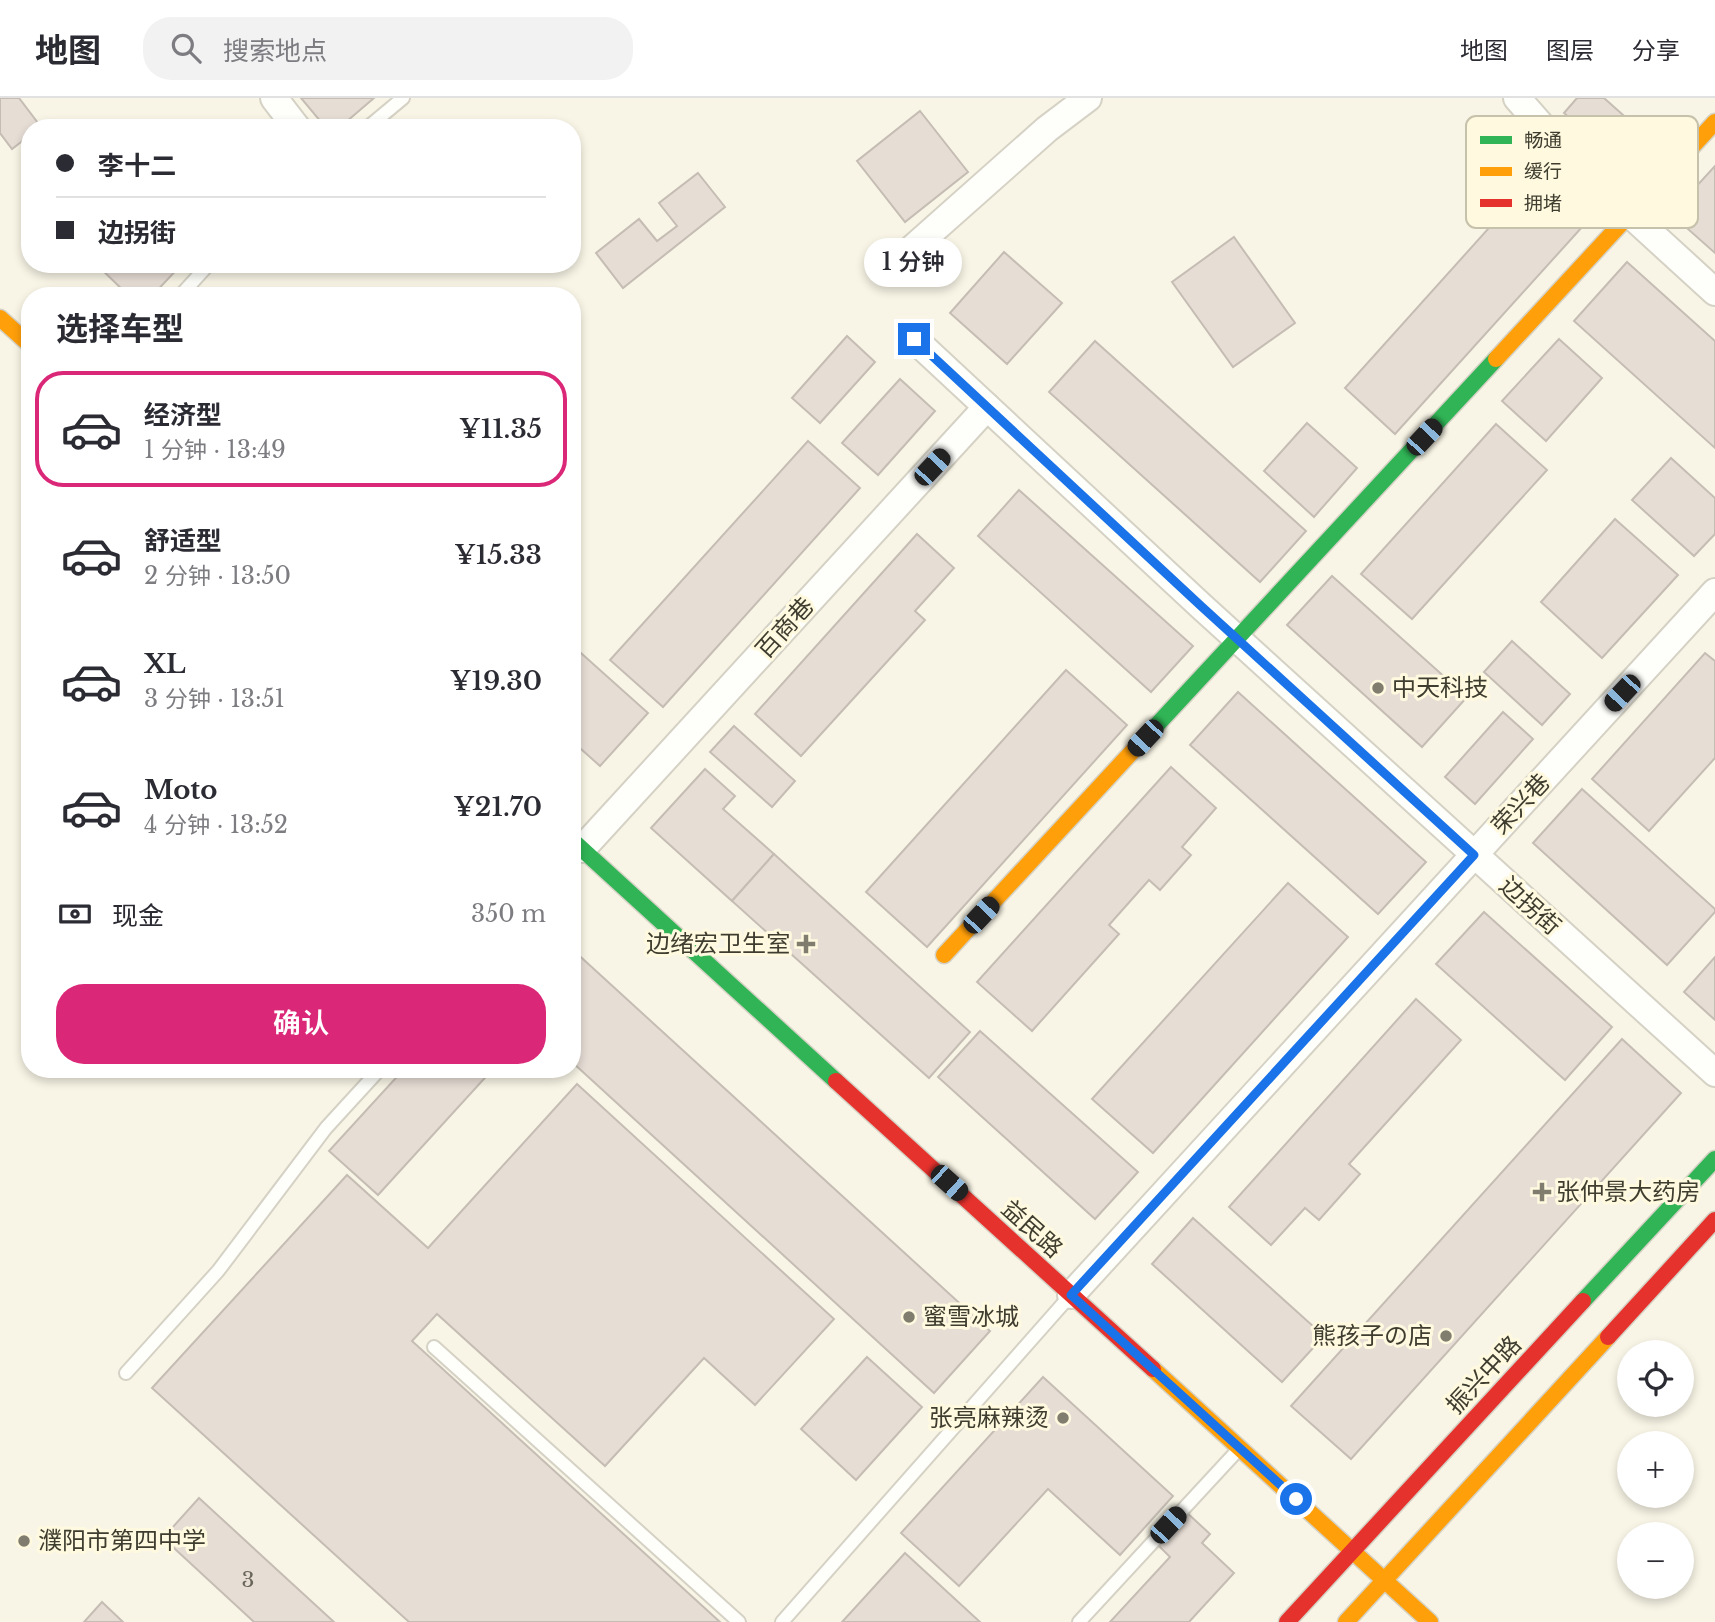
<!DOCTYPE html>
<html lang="zh">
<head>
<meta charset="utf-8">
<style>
	:root { --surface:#fff; --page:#f2f2f3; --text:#2b2b33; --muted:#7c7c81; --line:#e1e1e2; --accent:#db2777 }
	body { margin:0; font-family:"Libre Baskerville","Noto Sans SC","Noto Sans JP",serif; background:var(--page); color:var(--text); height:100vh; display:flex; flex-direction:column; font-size:26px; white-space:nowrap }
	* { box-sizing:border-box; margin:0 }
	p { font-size:23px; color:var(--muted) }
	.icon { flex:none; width:38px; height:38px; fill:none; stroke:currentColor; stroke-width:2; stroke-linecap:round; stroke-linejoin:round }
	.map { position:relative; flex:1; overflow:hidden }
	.drawer { position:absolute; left:21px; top:189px; width:560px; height:791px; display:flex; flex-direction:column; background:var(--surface); border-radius:28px; box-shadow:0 4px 10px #0003 }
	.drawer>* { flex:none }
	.top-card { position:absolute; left:21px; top:21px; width:560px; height:154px; border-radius:28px; box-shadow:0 4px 10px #0003; display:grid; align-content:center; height:154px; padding:0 35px; background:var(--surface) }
	.buttons { position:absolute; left:1617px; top:1242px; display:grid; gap:14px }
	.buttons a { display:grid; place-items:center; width:77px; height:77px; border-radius:50%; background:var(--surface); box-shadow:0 4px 10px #0003; font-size:35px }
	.end { position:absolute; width:32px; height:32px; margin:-16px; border:9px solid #1a73e8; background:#fff; box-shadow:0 0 0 4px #fff }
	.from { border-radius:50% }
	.bubble { position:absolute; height:49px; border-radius:24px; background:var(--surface); box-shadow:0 4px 10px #0003; font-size:23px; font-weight:600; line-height:49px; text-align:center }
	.car { position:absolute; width:21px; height:42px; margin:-21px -10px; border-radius:9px; box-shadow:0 0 5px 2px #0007; background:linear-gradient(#222 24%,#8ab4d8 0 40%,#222 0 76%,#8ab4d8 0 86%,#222 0) }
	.top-card b { display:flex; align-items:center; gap:24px; height:66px; font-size:26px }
	.top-card b+b { border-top:2px solid var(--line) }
	.top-card i { width:18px; height:18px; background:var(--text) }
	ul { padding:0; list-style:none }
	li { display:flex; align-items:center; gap:21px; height:116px; margin:0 14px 10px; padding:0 21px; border:4px solid transparent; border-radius:28px }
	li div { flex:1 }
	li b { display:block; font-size:26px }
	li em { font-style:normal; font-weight:600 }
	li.selected { border-color:var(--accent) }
	li>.icon { width:63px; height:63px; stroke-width:1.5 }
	h2 { padding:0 35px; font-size:32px; line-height:84px }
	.pay { display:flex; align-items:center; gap:18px; height:77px; padding:0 35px; font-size:26px }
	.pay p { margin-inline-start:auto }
	.button { display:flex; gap:14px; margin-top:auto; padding:14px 35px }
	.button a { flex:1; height:80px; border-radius:28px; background:var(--accent); color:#fff; font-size:28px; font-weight:600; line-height:80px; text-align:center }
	header { display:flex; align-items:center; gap:42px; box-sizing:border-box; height:98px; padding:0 35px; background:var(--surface); border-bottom:2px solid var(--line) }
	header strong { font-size:33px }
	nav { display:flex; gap:38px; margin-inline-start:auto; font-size:24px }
	.search { width:490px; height:63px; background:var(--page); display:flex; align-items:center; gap:18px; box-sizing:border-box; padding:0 24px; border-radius:28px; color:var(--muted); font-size:26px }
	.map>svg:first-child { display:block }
	.building { fill:#e6ddd5; stroke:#c5bdb4; stroke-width:2 }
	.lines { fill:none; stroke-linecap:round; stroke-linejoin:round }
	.lane-casing { stroke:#d5d2c5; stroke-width:16 }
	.street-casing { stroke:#d5d2c5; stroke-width:30 }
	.fast-casing { stroke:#d5d2c5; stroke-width:19 }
	.slow-casing { stroke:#d5d2c5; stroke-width:19 }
	.jam-casing { stroke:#d5d2c5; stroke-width:19 }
	.lane { stroke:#fefefb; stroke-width:12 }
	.street { stroke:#fefefb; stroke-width:26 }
	.fast { stroke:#30b455; stroke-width:16 }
	.slow { stroke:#ff9f0a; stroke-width:16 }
	.jam { stroke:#e5322d; stroke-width:16 }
	.route { stroke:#1a73e8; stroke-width:9 }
	.poi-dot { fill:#807d6f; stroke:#fffadf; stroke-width:2.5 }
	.labels { text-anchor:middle; stroke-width:6; stroke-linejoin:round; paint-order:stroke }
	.number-label { font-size:21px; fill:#6a675a }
	.street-label { font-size:24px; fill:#3f3d2f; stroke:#fffadf }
	.poi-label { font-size:24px; fill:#3f3d2f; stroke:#fffadf; text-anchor:start }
	.key { fill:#fffadf; stroke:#c5c1aa; stroke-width:2 }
	.key-label { font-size:19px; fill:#3f3d2f }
</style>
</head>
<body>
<header>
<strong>地图</strong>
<div class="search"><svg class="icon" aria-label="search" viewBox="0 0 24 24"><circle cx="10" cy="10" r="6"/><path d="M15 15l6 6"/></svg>搜索地点</div>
<nav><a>地图</a><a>图层</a><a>分享</a></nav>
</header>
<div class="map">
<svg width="1715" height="1524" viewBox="0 0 1715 1524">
	<rect width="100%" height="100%" fill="#f8f5e6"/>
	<!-- building -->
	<g class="building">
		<path d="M0,0H19L41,29L30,30V37L12,51L0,35Z"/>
		<path d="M301,0H374L339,30H326Z"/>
		<path d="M1577,0H1604L1659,49L1633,77L1564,15Z"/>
		<path d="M920,13L968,74L905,124L857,63Z"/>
		<path d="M1715,68V155L1671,116Z"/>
		<path d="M698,75L725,109L623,190L596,155L639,121L657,143L677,128L659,105Z"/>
		<path d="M1532,82L1583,128L1395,336L1345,290Z"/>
		<path d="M1234,139L1295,225L1233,269L1172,184Z"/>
		<path d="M1004,154L1062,205L1007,266L950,215Z"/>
		<path d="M1627,164L1715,243V350L1574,223Z"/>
		<path d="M96,166H182L152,198H129Z"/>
		<path d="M847,238L875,264L820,325L792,300Z"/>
		<path d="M1559,241L1602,280L1546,343L1502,303Z"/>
		<path d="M1095,243L1306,433L1260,484L1049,294Z"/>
		<path d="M900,281L935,313L878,377L842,345Z"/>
		<path d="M1307,325L1357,370L1314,419L1264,373Z"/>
		<path d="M1496,326L1547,372L1412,521L1361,476Z"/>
		<path d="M808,343L860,390L663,609L610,562Z"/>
		<path d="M1671,360L1715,400V436L1694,458L1632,402Z"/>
		<path d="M1019,392L1193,548L1151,594L978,438Z"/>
		<path d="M1615,421L1678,477L1602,560L1541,504Z"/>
		<path d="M917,436L954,470L915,513L925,522L801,658L755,616Z"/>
		<path d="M1332,478L1467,599L1422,649L1287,527Z"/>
		<path d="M1512,543L1570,596L1542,627L1484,574Z"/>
		<path d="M572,547L648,615L600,668L572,643Z"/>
		<path d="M1705,555L1715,563V660L1649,733L1592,681Z"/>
		<path d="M1066,572L1127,627L927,849L866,794Z"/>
		<path d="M1238,594L1426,764L1378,816L1190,647Z"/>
		<path d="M1503,614L1533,641L1475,706L1445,679Z"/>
		<path d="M734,628L795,683L772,709L710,654Z"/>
		<path d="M1171,669L1216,710L1182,749L1191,757L1160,792L1149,782L1109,827L1119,836L1032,933L977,884Z"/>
		<path d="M705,671L735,698L723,711L774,756L732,803L651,730Z"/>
		<path d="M1582,691L1715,811V814L1667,867L1533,745Z"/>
		<path d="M774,756L970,934L929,980L732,803Z"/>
		<path d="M1288,785L1348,839L1153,1055L1092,1001Z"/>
		<path d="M1484,814L1612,929L1565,982L1436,866Z"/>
		<path d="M572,851L990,1233L934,1295L572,964Z"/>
		<path d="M1715,859V922L1684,894Z"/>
		<path d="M1416,901L1461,942L1349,1066L1360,1076L1319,1122L1305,1110L1271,1147L1229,1109Z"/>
		<path d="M980,933L1138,1074L1095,1121L938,979Z"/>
		<path d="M1622,941L1681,995L1351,1361L1291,1308Z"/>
		<path d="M404,971H493L378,1097L329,1053Z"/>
		<path d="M577,986L834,1221L755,1307L704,1260L605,1368L437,1216L412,1243L720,1524H409L152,1290L347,1077L428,1150Z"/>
		<path d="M1193,1120L1324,1238L1282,1284L1152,1166Z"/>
		<path d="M867,1259L922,1309L856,1382L801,1331Z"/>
		<path d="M1043,1279L1173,1398L1120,1457L1048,1391L959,1488L901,1435Z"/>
		<path d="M199,1400L334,1524H254L163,1440Z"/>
		<path d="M1184,1412L1210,1436L1202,1445L1234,1475L1189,1524H1110L1170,1459L1155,1444Z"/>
		<path d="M905,1455L980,1524H842Z"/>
		<path d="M102,1504L123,1524H84Z"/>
	</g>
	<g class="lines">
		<defs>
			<g id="lane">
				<path d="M367,30L403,0"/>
				<path d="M180,198L209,166"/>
				<path d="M434,1249L739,1524"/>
				<path d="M126,1275L218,1173L326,1030L380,971"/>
				<path d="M782,1524L1069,1199"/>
				<path d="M1079,1524L1238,1352"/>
			</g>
			<g id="street">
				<path d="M274,0L297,30"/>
				<path d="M1517,0L1575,66L1715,194"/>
				<path d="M904,158L1047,31L1088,0"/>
				<path d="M914,241L1201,508L1715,975"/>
				<path d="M582,751L987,309"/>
				<path d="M1071,1197L1715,494"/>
			</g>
			<g id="fast">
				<path d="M1142,643L1496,261"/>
				<path d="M572,742L836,983"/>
				<path d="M1583,1203L1715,1061"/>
			</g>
			<g id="slow">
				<path d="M0,220L30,247"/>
				<path d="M1496,261L1715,24"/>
				<path d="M944,857L1142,643"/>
				<path d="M1153,1271L1430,1524"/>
				<path d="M1346,1524L1608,1239"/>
			</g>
			<g id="jam">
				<path d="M836,983L1153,1271"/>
				<path d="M1608,1239L1715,1122"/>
				<path d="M1287,1524L1583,1203"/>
			</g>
		</defs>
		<!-- lane casing -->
		<use href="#lane" class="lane-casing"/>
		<!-- street casing -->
		<use href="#street" class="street-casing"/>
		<!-- fast casing -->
		<use href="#fast" class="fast-casing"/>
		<!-- slow casing -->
		<use href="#slow" class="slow-casing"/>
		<!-- jam casing -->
		<use href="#jam" class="jam-casing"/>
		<!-- lane -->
		<use href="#lane" class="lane"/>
		<!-- street -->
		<use href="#street" class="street"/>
		<!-- fast -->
		<use href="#fast" class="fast"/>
		<!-- slow -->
		<use href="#slow" class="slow"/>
		<!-- jam -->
		<use href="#jam" class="jam"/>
	</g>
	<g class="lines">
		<!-- route -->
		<path class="route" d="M914,241L1201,508L1474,757L1071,1197L1296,1401"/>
	</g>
	<!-- markers -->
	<g class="poi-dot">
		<circle cx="1378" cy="590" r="7"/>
		<path d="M802.5 835.5h7v7h7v7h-7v7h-7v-7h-7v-7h7z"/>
		<path d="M1538.5 1083.5h7v7h7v7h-7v7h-7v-7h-7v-7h7z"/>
		<circle cx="909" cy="1219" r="7"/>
		<circle cx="1446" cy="1238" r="7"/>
		<circle cx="1063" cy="1320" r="7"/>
		<circle cx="24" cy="1443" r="7"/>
	</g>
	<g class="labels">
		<!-- number labels -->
		<g class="number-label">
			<text x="248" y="1489">3</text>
		</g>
		<!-- street labels -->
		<g class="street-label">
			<text transform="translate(785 530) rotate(-48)" y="8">百商巷</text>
			<text transform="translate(1521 706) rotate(-47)" y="8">荣兴巷</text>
			<text transform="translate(1530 808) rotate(42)" y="8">边拐街</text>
			<text transform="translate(1032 1131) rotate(42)" y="8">益民路</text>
			<text transform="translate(1484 1277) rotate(-47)" y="8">振兴中路</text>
		</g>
		<!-- poi labels -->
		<g class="poi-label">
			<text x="1392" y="598">中天科技</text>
			<text x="790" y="854" text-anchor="end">边绪宏卫生室</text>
			<text x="1556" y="1102">张仲景大药房</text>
			<text x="923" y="1227">蜜雪冰城</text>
			<text x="1432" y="1246" text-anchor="end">熊孩子の店</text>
			<text x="1049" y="1328" text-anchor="end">张亮麻辣烫</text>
			<text x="38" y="1451">濮阳市第四中学</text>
		</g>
	</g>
	<!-- legend -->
	<rect x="1466" y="18" width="232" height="112" rx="10" class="key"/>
	<rect x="1480" y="38" width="32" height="8" fill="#30b455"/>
	<rect x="1480" y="69" width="32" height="9" fill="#ff9f0a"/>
	<rect x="1480" y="101" width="32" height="8" fill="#e5322d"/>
	<g class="key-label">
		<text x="1524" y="49">畅通</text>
		<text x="1524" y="80">缓行</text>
		<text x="1524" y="112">拥堵</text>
	</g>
</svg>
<div class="buttons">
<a><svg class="icon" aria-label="locate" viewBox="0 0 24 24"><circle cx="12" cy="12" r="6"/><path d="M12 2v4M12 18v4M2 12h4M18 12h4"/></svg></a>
<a>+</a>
<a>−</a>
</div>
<i class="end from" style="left:1296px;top:1401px"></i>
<i class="end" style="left:914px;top:241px"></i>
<div class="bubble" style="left:864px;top:140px;width:98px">1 分钟</div>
<i class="car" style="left:1424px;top:339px;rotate:43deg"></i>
<i class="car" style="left:932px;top:369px;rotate:43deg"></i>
<i class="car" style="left:1622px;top:595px;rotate:223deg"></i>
<i class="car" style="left:1145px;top:640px;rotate:223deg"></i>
<i class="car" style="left:981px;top:817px;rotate:43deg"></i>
<i class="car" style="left:949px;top:1085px;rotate:132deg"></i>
<i class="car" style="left:1168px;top:1427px;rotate:43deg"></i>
<div class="top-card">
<b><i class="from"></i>李十二</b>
<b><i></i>边拐街</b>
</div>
<section class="drawer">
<h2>选择车型</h2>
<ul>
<li class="selected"><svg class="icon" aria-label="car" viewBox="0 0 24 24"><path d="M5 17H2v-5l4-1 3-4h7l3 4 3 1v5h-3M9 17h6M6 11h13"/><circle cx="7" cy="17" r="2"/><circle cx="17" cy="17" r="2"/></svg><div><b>经济型</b><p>1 分钟 · 13:49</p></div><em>¥11.35</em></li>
<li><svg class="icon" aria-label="car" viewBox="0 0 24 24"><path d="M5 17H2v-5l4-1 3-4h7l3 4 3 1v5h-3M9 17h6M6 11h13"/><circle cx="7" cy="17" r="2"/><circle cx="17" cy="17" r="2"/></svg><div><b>舒适型</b><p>2 分钟 · 13:50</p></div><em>¥15.33</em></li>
<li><svg class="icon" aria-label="car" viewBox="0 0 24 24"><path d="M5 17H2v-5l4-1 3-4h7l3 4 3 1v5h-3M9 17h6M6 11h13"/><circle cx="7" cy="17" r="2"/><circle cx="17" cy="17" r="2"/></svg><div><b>XL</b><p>3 分钟 · 13:51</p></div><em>¥19.30</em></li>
<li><svg class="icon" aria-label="car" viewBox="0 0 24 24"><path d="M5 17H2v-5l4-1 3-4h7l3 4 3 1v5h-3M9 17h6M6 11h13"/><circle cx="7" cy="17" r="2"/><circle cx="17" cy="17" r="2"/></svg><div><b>Moto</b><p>4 分钟 · 13:52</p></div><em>¥21.70</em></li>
</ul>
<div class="pay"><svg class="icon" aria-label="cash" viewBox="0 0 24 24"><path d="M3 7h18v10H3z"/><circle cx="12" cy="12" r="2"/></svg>现金<p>350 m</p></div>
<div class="button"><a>确认</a></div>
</section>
</div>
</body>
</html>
